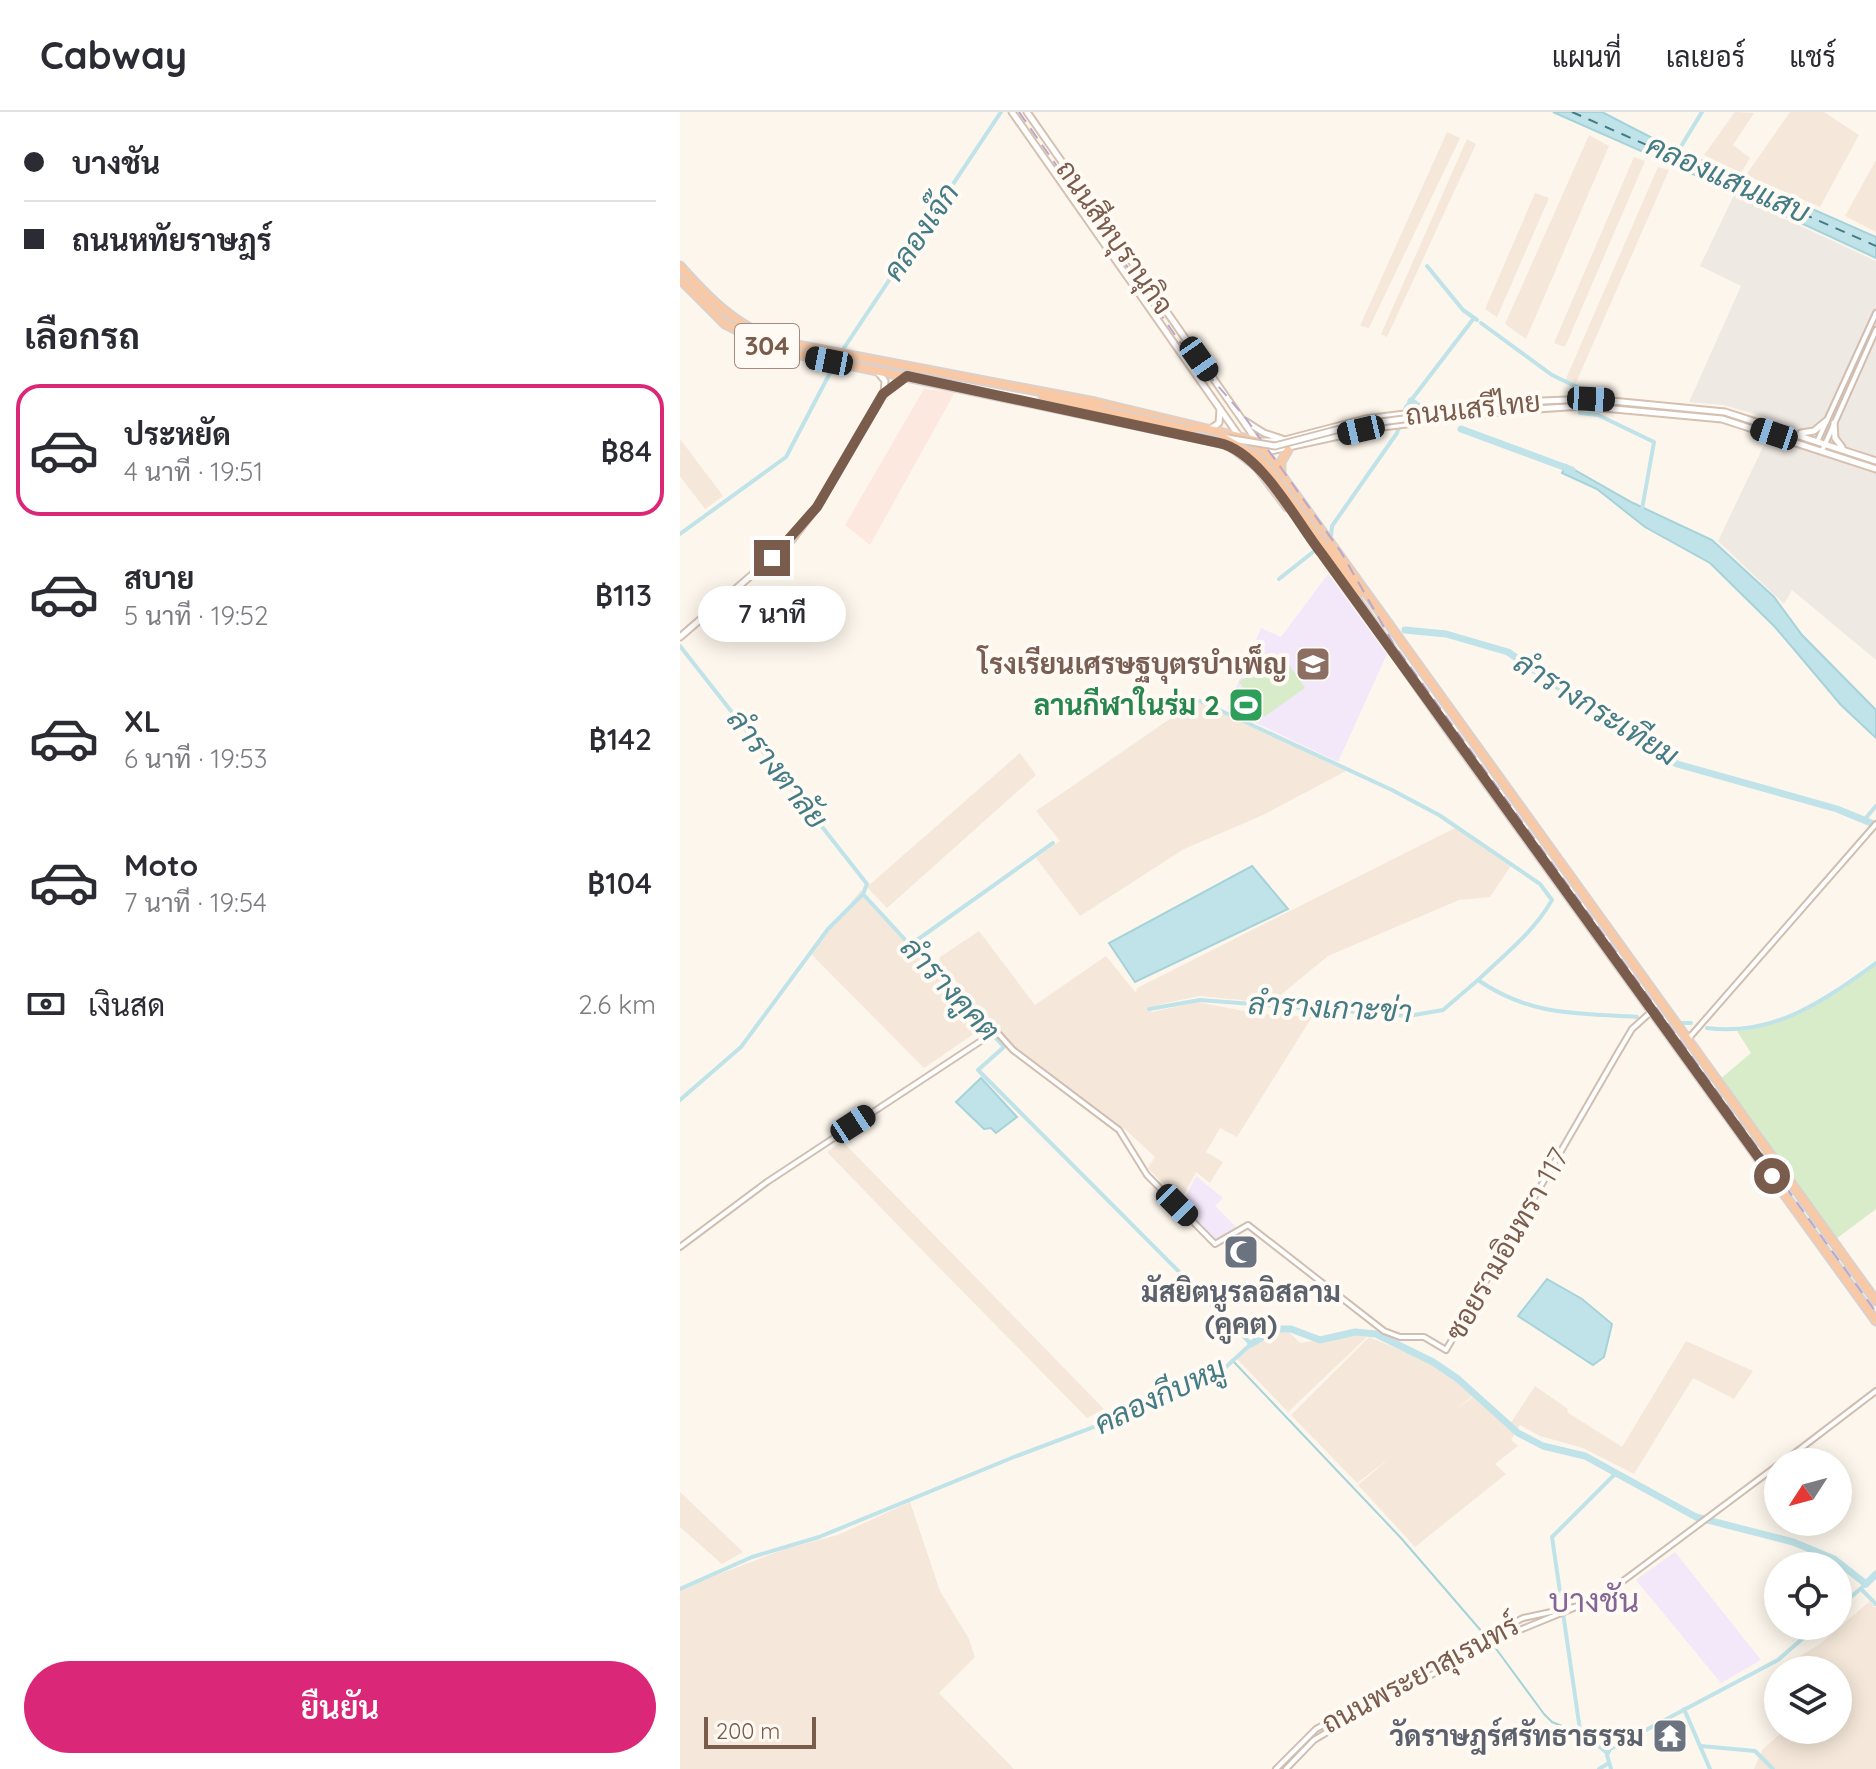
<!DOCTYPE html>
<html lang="th">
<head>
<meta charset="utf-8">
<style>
	:root { --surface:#fff; --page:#f7f7f7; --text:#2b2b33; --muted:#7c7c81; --line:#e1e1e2; --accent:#db2777 }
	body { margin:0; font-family:Quicksand,Sarabun,sans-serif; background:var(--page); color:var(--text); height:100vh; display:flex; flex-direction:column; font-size:30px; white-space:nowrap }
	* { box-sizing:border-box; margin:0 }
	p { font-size:26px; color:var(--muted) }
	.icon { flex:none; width:44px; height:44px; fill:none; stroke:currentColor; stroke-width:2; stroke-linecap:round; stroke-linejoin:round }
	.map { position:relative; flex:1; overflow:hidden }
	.panel { display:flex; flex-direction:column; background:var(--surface); width:680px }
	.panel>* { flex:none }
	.banner { display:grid; align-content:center; height:176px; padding:0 24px; background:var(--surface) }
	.needle { width:52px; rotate:234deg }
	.fabs { position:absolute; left:1084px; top:1336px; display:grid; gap:16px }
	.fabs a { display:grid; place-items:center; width:88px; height:88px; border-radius:50%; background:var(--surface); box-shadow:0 4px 20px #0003; font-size:40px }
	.scale { position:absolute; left:24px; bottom:20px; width:112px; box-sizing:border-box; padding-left:8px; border:4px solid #7a5c4d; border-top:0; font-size:22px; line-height:28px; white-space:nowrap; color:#7a5c4d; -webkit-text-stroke:6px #fffaf3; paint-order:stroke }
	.end { position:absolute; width:36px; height:36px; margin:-18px; border:10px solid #7a5c4d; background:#fff; box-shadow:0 0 0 4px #fff }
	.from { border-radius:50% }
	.bubble { position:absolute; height:56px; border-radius:28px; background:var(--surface); box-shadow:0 4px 20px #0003; font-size:26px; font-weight:600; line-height:56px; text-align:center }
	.car { position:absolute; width:24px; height:48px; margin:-24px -12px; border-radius:10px; box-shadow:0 0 6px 2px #0007; background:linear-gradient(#222 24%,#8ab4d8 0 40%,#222 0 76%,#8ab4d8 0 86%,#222 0) }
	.banner b { display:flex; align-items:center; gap:28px; height:76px; font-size:30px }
	.banner b+b { border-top:2px solid var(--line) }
	.banner i { width:20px; height:20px; background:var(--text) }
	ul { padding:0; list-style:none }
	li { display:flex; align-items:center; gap:24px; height:132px; margin:0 16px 12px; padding:0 8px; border:4px solid transparent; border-radius:24px }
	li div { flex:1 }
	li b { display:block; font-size:30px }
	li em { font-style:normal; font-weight:600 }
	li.current { border-color:var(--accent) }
	li>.icon { width:72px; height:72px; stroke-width:1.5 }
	h2 { padding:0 24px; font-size:36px; line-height:96px }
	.pay { display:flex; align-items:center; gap:20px; height:88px; padding:0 24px; font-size:30px }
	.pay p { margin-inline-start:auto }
	.action { display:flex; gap:16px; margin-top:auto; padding:16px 24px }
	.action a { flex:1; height:92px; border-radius:48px; background:var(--accent); color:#fff; font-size:32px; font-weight:600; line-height:92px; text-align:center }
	header { display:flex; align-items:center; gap:48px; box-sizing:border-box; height:112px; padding:0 40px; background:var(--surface); border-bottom:2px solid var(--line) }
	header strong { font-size:38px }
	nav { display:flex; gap:44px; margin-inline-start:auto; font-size:28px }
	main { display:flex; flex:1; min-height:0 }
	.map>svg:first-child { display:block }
	.residential { fill:#f5e8da }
	.commercial { fill:#fde8e0 }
	.industrial { fill:#efe9e4 }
	.education { fill:#f3e8fa }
	.green { fill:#d8ecc9 }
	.water { fill:#bfe3e8; stroke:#a5d3da; stroke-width:2 }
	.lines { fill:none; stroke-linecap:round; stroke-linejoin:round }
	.stream { stroke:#a5d3da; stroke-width:2 }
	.canal { stroke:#bfe3e8; stroke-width:4 }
	.river { stroke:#bfe3e8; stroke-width:7 }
	.ferry { stroke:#437c86; stroke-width:2; stroke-dasharray:10 8; stroke-linecap:butt }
	.tertiary-casing { stroke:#d1beb0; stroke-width:8 }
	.secondary-casing { stroke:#d6c0b0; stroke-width:9 }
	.trunk-casing { stroke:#dad1cd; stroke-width:11 }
	.tertiary { stroke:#fff; stroke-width:4 }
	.secondary { stroke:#fff; stroke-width:5 }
	.trunk { stroke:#f9c8a4; stroke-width:7 }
	.rail { stroke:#b9a8c9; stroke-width:2; stroke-dasharray:12 8; stroke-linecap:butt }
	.secondary-bridge-casing { stroke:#d6c0b0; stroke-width:9; stroke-linecap:butt }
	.trunk-bridge-casing { stroke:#dad1cd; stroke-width:11; stroke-linecap:butt }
	.secondary-bridge { stroke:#fff; stroke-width:5 }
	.trunk-bridge { stroke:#f9c8a4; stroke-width:7 }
	.route { stroke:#7a5c4d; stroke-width:10 }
	.labels { text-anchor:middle; stroke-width:8; stroke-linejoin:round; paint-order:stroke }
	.shield { fill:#fffaf3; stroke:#a28b7f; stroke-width:2 }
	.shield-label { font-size:26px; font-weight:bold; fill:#7a5c4d }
	.street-label { font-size:28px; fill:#7a5c4d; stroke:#fffaf3 }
	.education-label { font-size:28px; font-weight:bold; fill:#785e54; stroke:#fffaf3; text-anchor:end }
	.leisure-label { font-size:28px; font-weight:bold; fill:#27864d; stroke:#fffaf3; text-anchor:end }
	.worship-label { font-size:28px; font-weight:bold; fill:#5b616d; stroke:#fffaf3 }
	.water-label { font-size:30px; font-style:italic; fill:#437c86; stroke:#fffaf3 }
	.quarter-label { font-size:32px; fill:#846695; stroke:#fffaf3 }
</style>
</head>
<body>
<header>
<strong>Cabway</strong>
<nav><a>แผนที่</a><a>เลเยอร์</a><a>แชร์</a></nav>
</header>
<main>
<section class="panel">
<div class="banner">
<b><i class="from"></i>บางชัน</b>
<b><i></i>ถนนหทัยราษฎร์</b>
</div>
<h2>เลือกรถ</h2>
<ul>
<li class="current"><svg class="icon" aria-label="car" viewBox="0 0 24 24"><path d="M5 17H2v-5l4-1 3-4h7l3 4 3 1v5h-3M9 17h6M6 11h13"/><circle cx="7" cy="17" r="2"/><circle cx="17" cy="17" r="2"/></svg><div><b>ประหยัด</b><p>4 นาที · 19:51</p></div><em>฿84</em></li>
<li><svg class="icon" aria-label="car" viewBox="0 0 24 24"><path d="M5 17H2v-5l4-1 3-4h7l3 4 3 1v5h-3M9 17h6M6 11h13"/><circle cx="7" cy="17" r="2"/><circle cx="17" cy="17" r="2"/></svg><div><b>สบาย</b><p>5 นาที · 19:52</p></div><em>฿113</em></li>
<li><svg class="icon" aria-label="car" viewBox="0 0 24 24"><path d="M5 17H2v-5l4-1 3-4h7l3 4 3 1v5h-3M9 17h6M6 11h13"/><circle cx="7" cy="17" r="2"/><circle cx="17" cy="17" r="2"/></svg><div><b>XL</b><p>6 นาที · 19:53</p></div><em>฿142</em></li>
<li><svg class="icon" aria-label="car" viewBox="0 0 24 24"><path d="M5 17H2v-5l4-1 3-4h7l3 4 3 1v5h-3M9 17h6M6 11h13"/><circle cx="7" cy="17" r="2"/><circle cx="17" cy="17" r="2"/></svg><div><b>Moto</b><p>7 นาที · 19:54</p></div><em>฿104</em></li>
</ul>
<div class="pay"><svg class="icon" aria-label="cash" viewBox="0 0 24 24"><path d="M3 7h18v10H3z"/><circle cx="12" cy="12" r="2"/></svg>เงินสด<p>2.6 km</p></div>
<div class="action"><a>ยืนยัน</a></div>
</section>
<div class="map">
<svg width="1196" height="1657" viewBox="0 0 1196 1657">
	<rect width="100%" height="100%" fill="#fdf6ec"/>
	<!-- residential -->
	<g class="residential">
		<path d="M1055,0L1074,1L1053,33L1070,46L1061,61L1024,43Z"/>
		<path d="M1110,0H1144L1179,23L1140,95L1066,63Z"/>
		<path d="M767,20L780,26L689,216L680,214Z"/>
		<path d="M909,23L929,34L846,227L825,212Z"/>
		<path d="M787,27L796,32L707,225L701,222Z"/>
		<path d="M954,45L965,49L885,235L874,231Z"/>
		<path d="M1196,48V120L1165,104Z"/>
		<path d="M978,55L989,58L895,273L885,269Z"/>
		<path d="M855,81L869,86L817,205L805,197Z"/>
		<path d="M0,327L43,384L25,397L0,364Z"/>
		<path d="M516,589L666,659L583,703L504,737L400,804L356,746L380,729L356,699Z"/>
		<path d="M340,641L356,663L207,796L187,775Z"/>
		<path d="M775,716L832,752L810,785L779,788L648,844L591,891L519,884L468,895L472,900L517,890L575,901L632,905L557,1025L540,1016L526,1040L543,1050L530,1071L516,1060L500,1090L468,1056L475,1045L446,1018L335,936L259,850L260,845L299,819L355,893L426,844L456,881L457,876Z"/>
		<path d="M181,778L304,915L244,956L131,842Z"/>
		<path d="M162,1029L310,1180L424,1297L407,1306L235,1131L147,1040Z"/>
		<path d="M605,1216L620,1231L673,1222L687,1225L608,1300L557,1247L580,1227Z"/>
		<path d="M689,1225L750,1250L795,1282L776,1297L796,1283L828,1315L855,1274L888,1297L887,1300L942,1335L1006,1229L1073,1259L1054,1287L1013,1266L954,1362L903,1336L860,1324L840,1313L831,1328L838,1334L815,1352L826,1362L735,1435L678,1373L710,1346L677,1371L611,1303Z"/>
		<path d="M0,1380L63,1440L42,1452L0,1415Z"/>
		<path d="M230,1390L260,1479L289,1527L295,1545L259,1581L334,1657H0V1477L105,1437L158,1423Z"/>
		<path d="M1190,1489L1196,1496V1657H1074L1082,1638L1104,1618H1158V1558L1095,1559L1140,1532Z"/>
	</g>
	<!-- commercial -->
	<path class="commercial" d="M244,277L275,280L190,433L165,413Z"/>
	<!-- industrial -->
	<path class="industrial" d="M1054,83L1196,149V548L1112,478L1104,492L1038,429L1096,308L1043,293L1009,290L1061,174L1020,154Z"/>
	<!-- education -->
	<g class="education">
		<path d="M648,462L707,542L658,650L547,597L581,516L601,525Z"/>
		<path d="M516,1064L543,1086L535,1094L556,1115L538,1129L501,1094Z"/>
		<path d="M995,1440L1081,1548L1041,1571L956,1468Z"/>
	</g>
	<!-- green -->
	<g class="green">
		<path d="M601,541L625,576L584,605L579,599L568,607L551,587L564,577L559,570Z"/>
		<path d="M1196,852V1097L1156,1127L1039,968L1071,941L1057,919C1113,912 1152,886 1196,852Z"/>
	</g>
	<!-- water -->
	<g class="water">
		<path d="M873,0H922L982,31L1196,125V146C1089,95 981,48 873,0Z"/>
		<path d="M886,353L953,391L1032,428L1094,485L1122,523L1196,598V626L1161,593L1095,515L1030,451L965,415L917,377L882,361Z"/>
		<path d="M572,754L608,797L455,870L429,831Z"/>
		<path d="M301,966L337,1005L316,1021L311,1016L304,1017L276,990Z"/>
		<path d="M867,1167L902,1187L932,1212L924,1245L913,1253L838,1204Z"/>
	</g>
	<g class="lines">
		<!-- stream -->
		<g class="stream">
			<path d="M552,1248L721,1426L803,1521"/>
			<path d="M814,1534L864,1602L872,1610L902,1622"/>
		</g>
		<!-- canal -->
		<g class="canal">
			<path d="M997,41L1022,0"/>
			<path d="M747,154L783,198L797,208"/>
			<path d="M801,211L872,263L897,275L900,301L918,303L974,330L962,397"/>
			<path d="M162,239L321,0"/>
			<path d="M0,422L106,345L151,259"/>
			<path d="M651,424L652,414L717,321L726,295L794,206"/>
			<path d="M599,467L633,440"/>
			<path d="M0,534L187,772L183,782"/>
			<path d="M520,589L712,678L759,703L860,772L872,788C853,821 825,842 798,868"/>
			<path d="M1185,707L1196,694"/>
			<path d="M230,833L373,731"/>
			<path d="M469,897L520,888L728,904L763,898L798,868C850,904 896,901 957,905"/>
			<path d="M1000,911H1011"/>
			<path d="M1027,916C1094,925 1145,888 1196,851"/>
			<path d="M0,988L61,935L148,817L183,782L324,935L298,958L571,1232L534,1266L472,1293L334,1345L139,1425L72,1445L0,1477"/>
			<path d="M1181,1477L1196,1492"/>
			<path d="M1158,1496L1186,1472"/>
			<path d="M1004,1597L1030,1657"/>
			<path d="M1021,1634L1075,1639L1093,1657"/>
			<path d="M927,1641L900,1618L872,1425L936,1361"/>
			<path d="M919,1657L929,1651"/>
			<path d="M931,1657L927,1643L930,1637L1098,1548L1137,1514"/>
		</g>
		<!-- river -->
		<g class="river">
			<path d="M731,289L738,294"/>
			<path d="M781,317L892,358"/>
			<path d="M725,518L766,522L828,540L958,630L997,652L1157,697L1196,713"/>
			<path d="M571,1232L596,1217H611L640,1228L675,1220L696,1222L753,1250L778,1267L838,1321L863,1334L905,1344L1016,1405L1113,1430L1154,1447L1186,1472L1196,1462"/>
		</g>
		<!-- ferry -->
		<path class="ferry" d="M892,0L1196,134"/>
		<defs>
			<g id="tertiary">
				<path d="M1137,330L1196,201"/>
				<path d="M1142,339L1196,218"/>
				<path d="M1009,926L1196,712"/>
				<path d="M0,1135L87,1070L316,919L333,938L439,1018L467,1063L535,1132L568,1113L704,1219L720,1225H744L766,1238L936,944L952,917L972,899"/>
				<path d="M1103,1350L1196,1279"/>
				<path d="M596,1657L636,1617L757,1550L843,1506L899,1494"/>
				<path d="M606,1657L634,1628L679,1601L825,1524L923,1484L1098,1353"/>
			</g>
			<g id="secondary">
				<path d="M332,0L559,324"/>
				<path d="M347,0L577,329H601L685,307L811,291L911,287L1045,300L1196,349"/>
				<path d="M196,258L205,269L204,281"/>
				<path d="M731,306L813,294"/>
				<path d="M565,309L584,321L602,327"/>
				<path d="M1154,311L1155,326L1162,335"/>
				<path d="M530,317L539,311L540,297"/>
				<path d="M1121,321L1134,319L1146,309"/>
				<path d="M586,340L695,316L827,299L902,294L1042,307L1196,357"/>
				<path d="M0,525L111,429L139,392L203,282L223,266"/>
			</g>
			<g id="trunk">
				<path d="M0,154C30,188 57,215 101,230L415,290L577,329L1196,1189"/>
				<path d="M0,167L45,212L97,238L585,340"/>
				<path d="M363,284L421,298"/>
				<path d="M554,337L577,355L607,395"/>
				<path d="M601,361V350L608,338"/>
				<path d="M607,388L771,622L1196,1209"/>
				<path d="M645,434L680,480"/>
			</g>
		</defs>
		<!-- tertiary casing -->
		<use href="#tertiary" class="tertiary-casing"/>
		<!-- secondary casing -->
		<use href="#secondary" class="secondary-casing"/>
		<!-- trunk casing -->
		<use href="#trunk" class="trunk-casing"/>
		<!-- tertiary -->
		<use href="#tertiary" class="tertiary"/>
		<!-- secondary -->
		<use href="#secondary" class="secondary"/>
		<!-- trunk -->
		<use href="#trunk" class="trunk"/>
		<!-- rail -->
		<path class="rail" d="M339,0L500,230L564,304L661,440L713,531L1196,1200"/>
		<defs>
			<path id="secondary-bridge" d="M547,326L595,334L671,314L731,306"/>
			<g id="trunk-bridge">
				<path d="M421,298L513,318"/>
				<path d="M542,325L581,347L645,434"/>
			</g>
		</defs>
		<!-- secondary-bridge casing -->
		<use href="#secondary-bridge" class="secondary-bridge-casing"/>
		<!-- trunk-bridge casing -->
		<use href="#trunk-bridge" class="trunk-bridge-casing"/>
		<!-- secondary-bridge -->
		<use href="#secondary-bridge" class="secondary-bridge"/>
		<!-- trunk-bridge -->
		<use href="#trunk-bridge" class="trunk-bridge"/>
	</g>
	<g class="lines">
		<!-- route -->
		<path class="route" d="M92,446L137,395L203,282L227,264L539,331C581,340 616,409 642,442L1092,1064"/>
	</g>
	<!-- icons -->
	<defs>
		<symbol id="school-square" viewBox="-11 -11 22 22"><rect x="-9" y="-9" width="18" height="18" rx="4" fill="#8d6e63" stroke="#fffaf3"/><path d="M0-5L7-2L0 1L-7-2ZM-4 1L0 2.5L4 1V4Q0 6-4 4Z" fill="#fff"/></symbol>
		<symbol id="stadium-square" viewBox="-11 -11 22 22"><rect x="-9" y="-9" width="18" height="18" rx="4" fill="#2e9e5b" stroke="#fffaf3"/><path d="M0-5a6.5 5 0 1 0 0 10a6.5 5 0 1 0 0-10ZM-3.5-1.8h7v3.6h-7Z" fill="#fff"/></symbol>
		<symbol id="mosque-square" viewBox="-11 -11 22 22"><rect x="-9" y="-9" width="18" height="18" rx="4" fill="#6b7280" stroke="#fffaf3"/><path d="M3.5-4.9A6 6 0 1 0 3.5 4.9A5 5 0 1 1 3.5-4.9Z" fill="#fff"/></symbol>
		<symbol id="temple-square" viewBox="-11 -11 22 22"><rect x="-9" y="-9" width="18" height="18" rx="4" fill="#6b7280" stroke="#fffaf3"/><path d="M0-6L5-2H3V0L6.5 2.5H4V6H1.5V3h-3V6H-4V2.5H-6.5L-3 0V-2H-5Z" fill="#fff"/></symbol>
	</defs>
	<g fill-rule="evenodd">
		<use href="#school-square" x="613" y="532" width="40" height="40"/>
		<use href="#stadium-square" x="546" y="573" width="40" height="40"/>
		<use href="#mosque-square" x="541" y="1120" width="40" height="40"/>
		<use href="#temple-square" x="970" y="1604" width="40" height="40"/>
	</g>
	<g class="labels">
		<!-- shield labels -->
		<rect class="shield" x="55" y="212" width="64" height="44" rx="6"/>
		<g class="shield-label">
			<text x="87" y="243">304</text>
		</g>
		<!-- street labels -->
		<g class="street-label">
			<text transform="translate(435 125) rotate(55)" y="10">ถนนสีหบุรานุกิจ</text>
			<text transform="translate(793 296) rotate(-6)" y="10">ถนนเสรีไทย</text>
			<text transform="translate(827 1132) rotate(-60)" y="10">ซอยรามอินทรา 117</text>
			<text transform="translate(740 1562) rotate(-28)" y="10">ถนนพระยาสุเรนทร์</text>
		</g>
		<!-- education labels -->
		<g class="education-label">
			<text x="607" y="562">โรงเรียนเศรษฐบุตรบำเพ็ญ</text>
		</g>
		<!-- leisure labels -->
		<g class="leisure-label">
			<text x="540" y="603">ลานกีฬาในร่ม 2</text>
		</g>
		<!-- worship labels -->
		<g class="worship-label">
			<text x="561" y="1190">มัสยิตนูรลอิสลาม<tspan x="561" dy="32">(คูคต)</tspan></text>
			<text x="964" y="1634" text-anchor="end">วัดราษฎร์ศรัทธาธรรม</text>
		</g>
		<!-- water labels -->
		<g class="water-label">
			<text transform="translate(1048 67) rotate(24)" y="10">คลองแสนแสบ</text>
			<text transform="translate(241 120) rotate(-56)" y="10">คลองเจ๊ก</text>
			<text transform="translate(916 597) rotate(32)" y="10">ลำรางกระเทียม</text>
			<text transform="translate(97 657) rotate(52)" y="10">ลำรางตาลัย</text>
			<text transform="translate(270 877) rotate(47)" y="10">ลำรางคูคต</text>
			<text transform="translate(650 896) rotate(3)" y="10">ลำรางเกาะข่า</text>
			<text transform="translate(480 1284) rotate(-25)" y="10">คลองกีบหมู</text>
		</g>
		<!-- quarter labels -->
		<g class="quarter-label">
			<text x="914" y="1500">บางชัน</text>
		</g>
	</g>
</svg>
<div class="fabs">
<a><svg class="needle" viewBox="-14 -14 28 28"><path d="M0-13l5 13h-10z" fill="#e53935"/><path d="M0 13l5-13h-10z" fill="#7c7c81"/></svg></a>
<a><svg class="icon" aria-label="locate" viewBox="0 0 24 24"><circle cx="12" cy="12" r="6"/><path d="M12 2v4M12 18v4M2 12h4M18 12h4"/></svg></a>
<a><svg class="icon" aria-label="layers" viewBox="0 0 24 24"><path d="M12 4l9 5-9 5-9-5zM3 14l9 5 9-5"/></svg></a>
</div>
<div class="scale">200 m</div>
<i class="end from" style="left:1092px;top:1064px"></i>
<i class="end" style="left:92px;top:446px"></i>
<div class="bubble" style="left:18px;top:474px;width:148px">7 นาที</div>
<i class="car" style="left:519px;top:247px;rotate:145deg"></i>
<i class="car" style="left:149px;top:249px;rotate:281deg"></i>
<i class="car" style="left:911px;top:287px;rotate:93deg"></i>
<i class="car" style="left:681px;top:318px;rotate:257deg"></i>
<i class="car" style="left:1094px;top:322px;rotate:288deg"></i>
<i class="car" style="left:173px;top:1012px;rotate:57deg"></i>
<i class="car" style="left:497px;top:1093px;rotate:135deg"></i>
</div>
</main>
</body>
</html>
